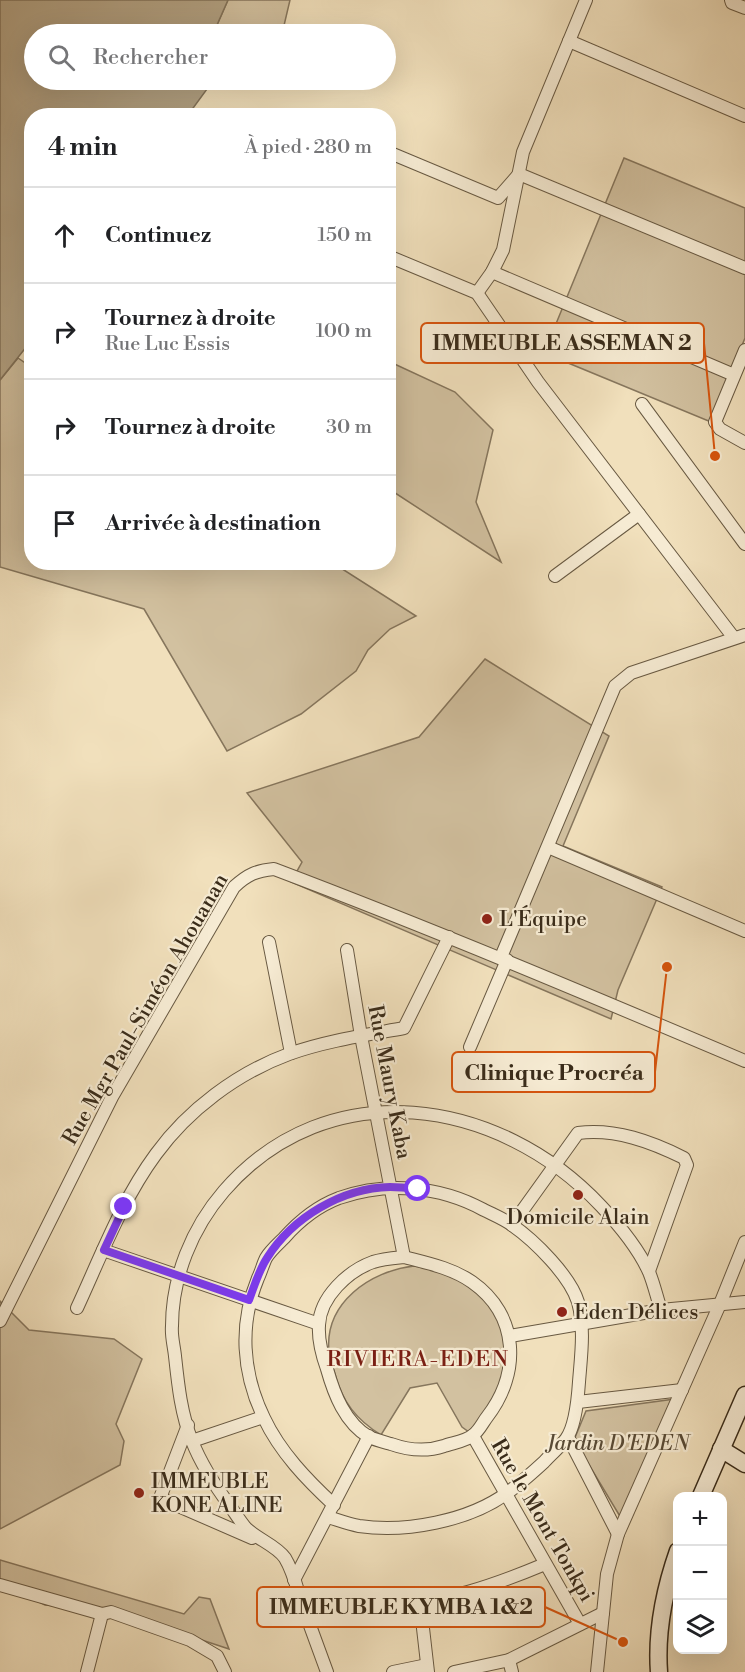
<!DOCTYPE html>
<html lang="fr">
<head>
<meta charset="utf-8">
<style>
  body { margin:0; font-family:"Libre Bodoni",serif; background:#f2f2f2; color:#202124 }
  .controls { position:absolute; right:18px; bottom:18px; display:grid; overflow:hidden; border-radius:12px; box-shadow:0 6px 24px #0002 }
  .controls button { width:54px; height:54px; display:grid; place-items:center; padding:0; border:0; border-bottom:2px solid #e0e0e0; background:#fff; color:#202124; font:30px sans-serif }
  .stop { position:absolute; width:18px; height:18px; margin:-14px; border:4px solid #7c3aed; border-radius:50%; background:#fff }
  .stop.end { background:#7c3aed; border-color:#fff; box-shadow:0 2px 6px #0008 }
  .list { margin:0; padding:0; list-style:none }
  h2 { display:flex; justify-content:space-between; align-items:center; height:78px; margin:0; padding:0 24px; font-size:26px }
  h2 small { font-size:20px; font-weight:400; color:#757577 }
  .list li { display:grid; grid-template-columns:39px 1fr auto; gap:18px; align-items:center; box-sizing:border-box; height:96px; padding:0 24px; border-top:2px solid #e0e0e0 }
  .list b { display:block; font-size:22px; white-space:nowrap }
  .list p { margin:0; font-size:20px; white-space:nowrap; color:#757577 }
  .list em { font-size:20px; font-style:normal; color:#757577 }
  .icon { flex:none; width:33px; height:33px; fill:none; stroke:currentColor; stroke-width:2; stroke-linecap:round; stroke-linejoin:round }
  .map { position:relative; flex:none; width:745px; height:1672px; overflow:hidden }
  .search { position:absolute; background:#fff; box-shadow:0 6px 24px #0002; left:24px; top:24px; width:372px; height:66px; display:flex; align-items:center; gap:15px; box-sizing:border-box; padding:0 21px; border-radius:33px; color:#757577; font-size:22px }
  .panel { position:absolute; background:#fff; box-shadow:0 6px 24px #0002; left:24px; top:108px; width:372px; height:462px; border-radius:24px }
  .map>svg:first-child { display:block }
  .green { fill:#d2c1a0; stroke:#86765d; stroke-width:1.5 }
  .water { fill:#b3a385; stroke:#83735a; stroke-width:1.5 }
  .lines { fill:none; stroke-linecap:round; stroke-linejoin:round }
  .street-casing { stroke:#685942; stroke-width:14 }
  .secondary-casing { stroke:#3a2c1a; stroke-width:19 }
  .street { stroke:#f6ebd3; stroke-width:12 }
  .secondary { stroke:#f6ebd3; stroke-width:16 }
  .route { stroke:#7c3aed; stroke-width:8 }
  .poi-dot { fill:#8f2418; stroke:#f6ebd3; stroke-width:2 }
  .labels { text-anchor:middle; stroke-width:4.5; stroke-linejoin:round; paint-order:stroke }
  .poi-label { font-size:21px; fill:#3a2c1a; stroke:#f6ebd3; text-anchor:start }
  .street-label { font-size:21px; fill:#3a2c1a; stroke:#f6ebd3 }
  .park-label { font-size:21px; font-style:italic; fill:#584a35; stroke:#f6ebd3 }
  .neighbourhood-label { font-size:22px; letter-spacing:1.5px; fill:#7a1f14; stroke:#f6ebd3 }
  .leader { fill:none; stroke:#d7540d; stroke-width:2 }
  .callout-dot { fill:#d7540d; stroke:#f6ebd3; stroke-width:2 }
  .callout { fill:#f6ebd3; stroke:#d7540d; stroke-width:2 }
  .callout-label { font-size:22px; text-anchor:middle; font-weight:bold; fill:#3a2c1a }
</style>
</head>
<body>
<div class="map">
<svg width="745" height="1672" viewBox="0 0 745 1672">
  <rect width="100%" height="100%" fill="#f1e0bc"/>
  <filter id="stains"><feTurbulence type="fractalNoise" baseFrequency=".00333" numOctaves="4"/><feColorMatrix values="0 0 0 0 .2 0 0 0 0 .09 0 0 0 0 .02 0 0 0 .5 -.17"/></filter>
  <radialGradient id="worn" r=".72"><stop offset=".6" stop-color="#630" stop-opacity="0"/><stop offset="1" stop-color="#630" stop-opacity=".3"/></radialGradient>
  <g class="green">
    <polygon points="228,0 290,0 282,34 213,34"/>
    <polygon points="624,158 745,208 745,338 711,422 544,353"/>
    <polygon points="18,358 31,367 32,562 333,563 416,616 390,629 368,650 356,671 301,714 227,751 144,609 0,567 0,380"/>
    <polygon points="388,361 455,392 493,430 476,502 501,562 389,489"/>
    <polygon points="485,659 609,736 563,846 662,887 618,990 611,1019 291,882 302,862 247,793 419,737"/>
    <path d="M 414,1266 L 441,1271 L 469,1286 L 494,1310 L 505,1334 L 504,1377 L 495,1403 L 469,1432 L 462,1427 L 437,1383 L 410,1388 L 381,1435 C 357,1420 342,1402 335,1374 C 333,1367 329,1359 329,1352 C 324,1303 370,1271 414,1266 Z"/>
    <polygon points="0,1301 29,1330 114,1339 142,1359 116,1424 124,1441 120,1465 0,1529"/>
    <polygon points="675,1399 624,1523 574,1440 586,1411"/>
    <polygon points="0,1560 184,1614 199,1597 210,1599 229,1649 111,1610 45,1605 0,1583"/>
  </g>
  <polygon class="water" points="0,0 228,0 213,34 34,34 34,80 208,80 210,85 188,115 32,116 31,341 0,380"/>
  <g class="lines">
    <g class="street-casing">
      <g id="street">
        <polyline points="731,0 732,3 745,8"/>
        <polyline points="569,41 745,116"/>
        <polyline points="388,152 498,198 519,174 745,268"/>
        <polyline points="388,256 477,293 538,382 734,638"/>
        <polyline points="492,272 734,375"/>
        <polyline points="477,293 492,272 503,250 523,152 586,0"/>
        <polyline points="745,350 715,422 720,429 745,443"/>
        <polyline points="642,404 745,544"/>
        <polyline points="555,576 639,514"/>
        <polyline points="548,847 745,931"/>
        <polyline points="269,942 291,1053"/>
        <polyline points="347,950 361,1036 404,1257"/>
        <polyline points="501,957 615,686 631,673 745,635"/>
        <polyline points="470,1047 507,960"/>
        <path d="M 512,1225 L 578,1133 C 615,1128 652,1142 684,1158 L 687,1165 L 649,1271"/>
        <polyline points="103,1250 319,1324"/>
        <path d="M 404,1257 C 427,1263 452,1268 472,1282 C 519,1315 521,1373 487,1417 C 483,1422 479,1431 473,1435 C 467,1441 452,1443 444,1446 C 426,1452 408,1450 391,1444 C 384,1442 376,1440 369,1437 C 345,1423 334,1394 327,1369 C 322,1355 318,1339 319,1325 C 320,1297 348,1271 373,1262 C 382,1259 394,1258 404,1257 Z"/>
        <path d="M 77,1308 C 101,1256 122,1200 156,1154 C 188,1110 237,1073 289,1054 C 325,1041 366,1035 404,1028 L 449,937"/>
        <path d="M 0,1321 L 112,1097 L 234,887 C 248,874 256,871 274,869 C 433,929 589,995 745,1061"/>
        <polyline points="510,1336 661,1310 745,1302"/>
        <polyline points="578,1402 682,1390"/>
        <polyline points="188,1425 160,1498 252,1538"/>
        <polyline points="473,1436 580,1624"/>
        <polyline points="568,1437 618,1534"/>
        <polyline points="192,1441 263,1417"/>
        <path d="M 328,1517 C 338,1520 348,1524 359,1526 C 405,1533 469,1521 507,1493 C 520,1484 532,1473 544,1462 C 551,1454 560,1447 566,1439 C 575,1427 578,1397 579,1382 C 581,1356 585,1328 578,1302 C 570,1276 535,1241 512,1225 C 504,1219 494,1215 484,1210 C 440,1186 387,1181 339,1198 C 318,1206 299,1221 284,1238 C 278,1244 270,1251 266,1258 C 263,1264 261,1272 258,1278 C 239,1324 242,1373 264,1418 C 280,1452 307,1480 334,1505"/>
        <path d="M 545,1564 C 495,1585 443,1603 389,1606 C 360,1608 330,1603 301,1601 C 297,1588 293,1571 285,1558 C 276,1545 256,1539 245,1527 C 240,1521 235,1513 230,1506 C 216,1487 201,1464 192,1441 C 181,1414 178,1384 175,1356 C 174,1346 171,1336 172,1326 C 172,1277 192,1228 224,1191 C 328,1071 499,1097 601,1206 C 619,1225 638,1248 649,1272 C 654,1284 657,1298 661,1310"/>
        <polyline points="294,1580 369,1436"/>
        <polyline points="0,1585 102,1614 111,1612 190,1640 217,1656 225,1672"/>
        <polyline points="301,1601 327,1672"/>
        <polyline points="420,1602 428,1672"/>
        <polyline points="509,1660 512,1672"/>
        <polyline points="87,1672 102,1614"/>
        <polyline points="393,1672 427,1665"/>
        <polyline points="454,1672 509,1660 603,1613"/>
        <polyline points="597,1672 607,1574 618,1534 720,1304 745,1242"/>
      </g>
    </g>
    <g class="secondary-casing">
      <g id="secondary">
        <polyline points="721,1449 745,1464"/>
        <polyline points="701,1496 745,1395"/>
        <path d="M 659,1672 C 656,1630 664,1591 678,1551"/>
      </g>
    </g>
    <use href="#street" class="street"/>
    <use href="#secondary" class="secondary"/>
  </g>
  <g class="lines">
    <path class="route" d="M 124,1207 L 104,1250 L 249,1300 C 254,1287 259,1270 267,1258 C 293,1217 342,1188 390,1187 C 399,1187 409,1188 418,1189"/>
  </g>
  <g class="poi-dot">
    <circle cx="487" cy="919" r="6"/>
    <circle cx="578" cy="1195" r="6"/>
    <circle cx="562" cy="1312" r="6"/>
    <circle cx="139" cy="1493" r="6"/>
  </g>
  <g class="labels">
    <g class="poi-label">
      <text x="499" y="926">L'Équipe</text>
      <text x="578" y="1224" text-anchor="middle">Domicile Alain</text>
      <text x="574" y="1319">Eden Délices</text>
      <text x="151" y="1488">IMMEUBLE<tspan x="151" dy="24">KONE ALINE</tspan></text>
    </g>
    <g class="street-label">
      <text transform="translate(145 1009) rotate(-60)" y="7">Rue Mgr Paul-Siméon Ahouanan</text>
      <text transform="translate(390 1082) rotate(79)" y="7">Rue Maury Kaba</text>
      <text transform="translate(543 1520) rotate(60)" y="7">Rue le Mont Tonkpi</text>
    </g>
    <g class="park-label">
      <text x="618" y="1450">Jardin D'EDEN</text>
    </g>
    <g class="neighbourhood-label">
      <text x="418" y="1366">RIVIERA-EDEN</text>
    </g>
  </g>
  <path class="leader" d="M715 456L704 343M667 967L655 1072M623 1642L545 1607"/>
  <g class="callout-dot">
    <circle cx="715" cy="456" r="6"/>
    <circle cx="667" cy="967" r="6"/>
    <circle cx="623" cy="1642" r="6"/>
  </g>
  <g class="callout">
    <rect x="421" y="323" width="283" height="40" rx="6"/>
    <rect x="452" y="1052" width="203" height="40" rx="6"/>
    <rect x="257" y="1587" width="288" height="40" rx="6"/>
  </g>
  <g class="callout-label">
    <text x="562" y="350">IMMEUBLE ASSEMAN 2</text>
    <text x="554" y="1080">Clinique Procréa</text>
    <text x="401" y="1614">IMMEUBLE KYMBA 1&amp;2</text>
  </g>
  <rect width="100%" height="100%" filter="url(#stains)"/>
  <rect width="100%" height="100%" fill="url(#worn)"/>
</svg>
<div class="controls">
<button>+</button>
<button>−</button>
<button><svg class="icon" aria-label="layers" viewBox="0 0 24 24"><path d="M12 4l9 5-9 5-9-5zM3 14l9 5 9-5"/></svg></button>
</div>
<div class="stop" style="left:418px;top:1189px"></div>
<div class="stop end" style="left:124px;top:1207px"></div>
<div class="search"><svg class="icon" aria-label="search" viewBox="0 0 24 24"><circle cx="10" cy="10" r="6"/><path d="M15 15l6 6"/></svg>Rechercher</div>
<section class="panel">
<h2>4 min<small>À pied · 280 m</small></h2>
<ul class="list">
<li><svg class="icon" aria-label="ahead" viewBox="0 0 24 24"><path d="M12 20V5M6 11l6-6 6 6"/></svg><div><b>Continuez</b></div><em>150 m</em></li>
<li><svg class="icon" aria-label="right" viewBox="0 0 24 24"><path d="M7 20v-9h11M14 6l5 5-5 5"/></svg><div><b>Tournez à droite</b><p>Rue Luc Essis</p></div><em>100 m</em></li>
<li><svg class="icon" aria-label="right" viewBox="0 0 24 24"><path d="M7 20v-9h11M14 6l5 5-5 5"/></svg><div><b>Tournez à droite</b></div><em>30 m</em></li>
<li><svg class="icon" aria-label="arrive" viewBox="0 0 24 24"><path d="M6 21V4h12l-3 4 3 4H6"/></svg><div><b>Arrivée à destination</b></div></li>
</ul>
</section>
</div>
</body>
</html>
